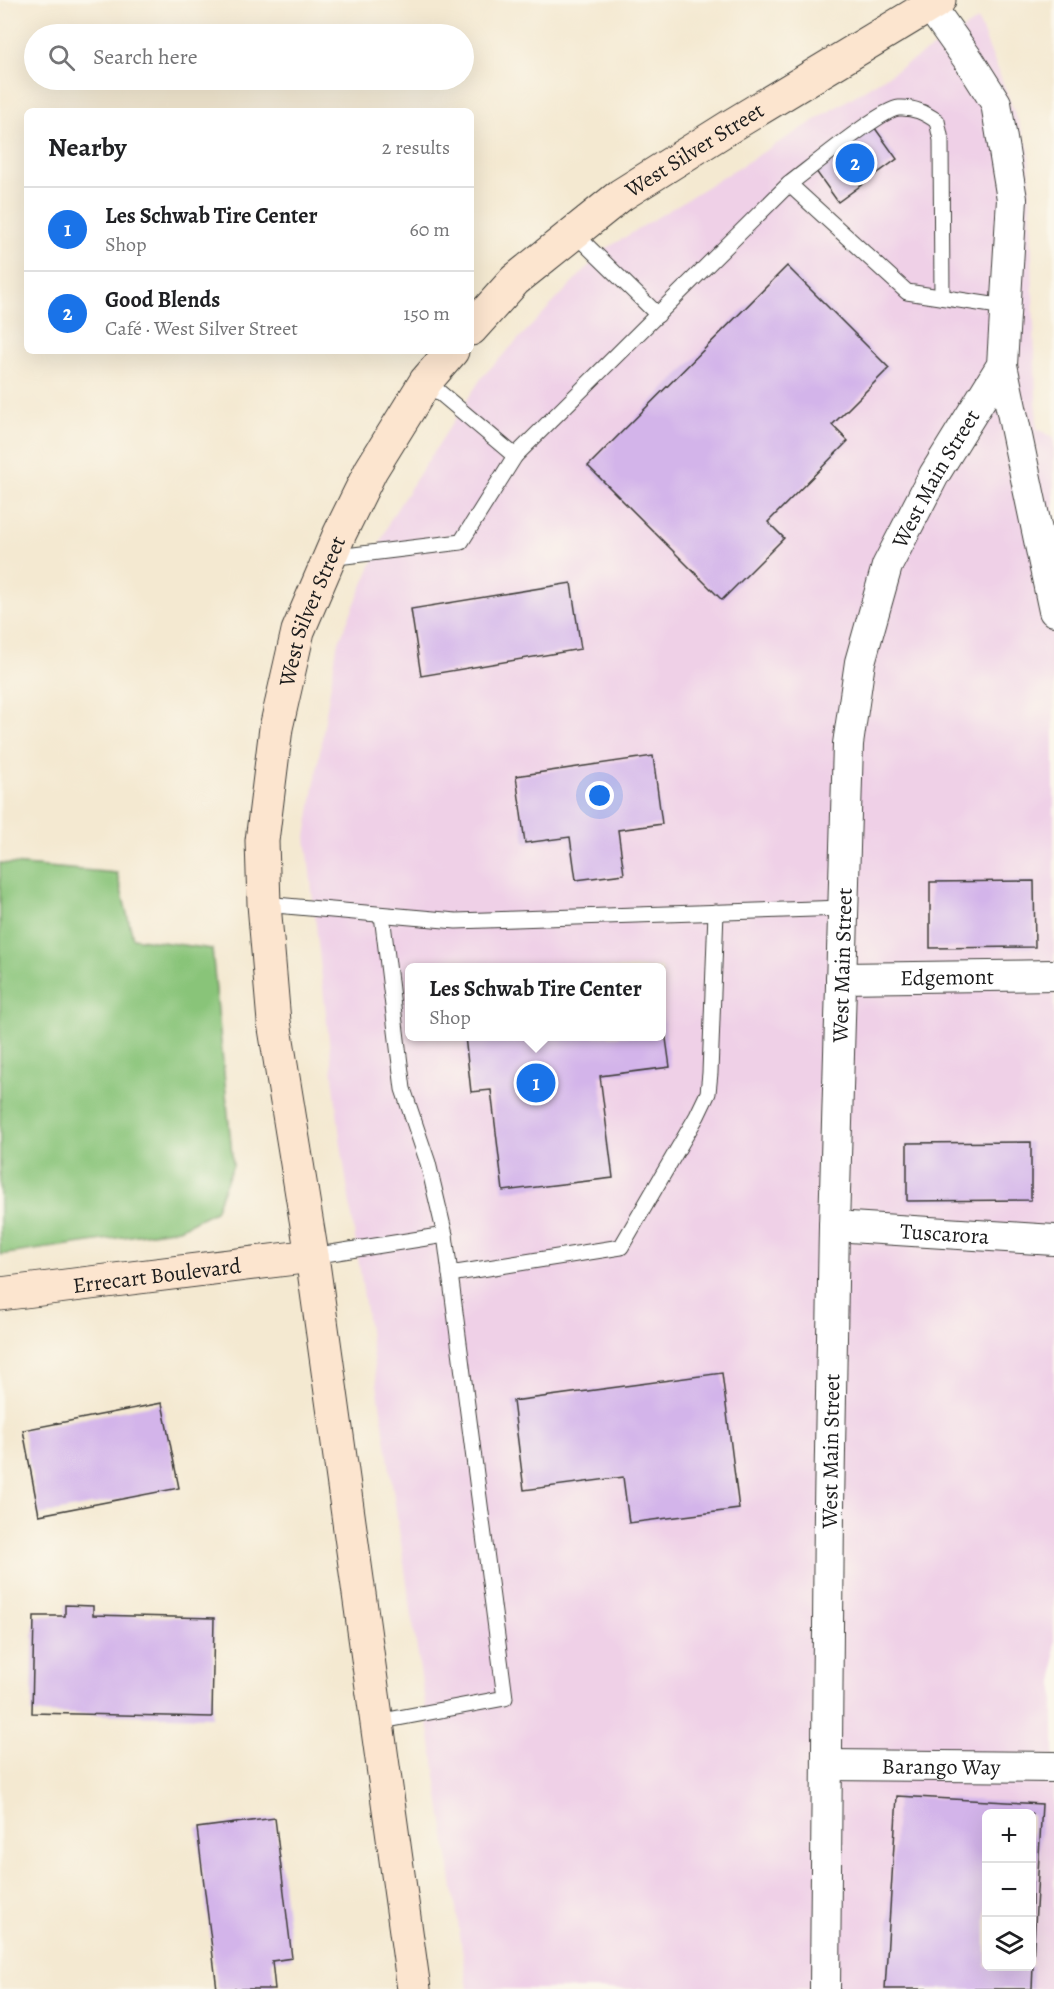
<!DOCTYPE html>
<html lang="en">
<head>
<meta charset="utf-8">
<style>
  body { margin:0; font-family:Alegreya,serif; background:#f6f6f6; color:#202124 }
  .controls { position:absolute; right:18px; bottom:18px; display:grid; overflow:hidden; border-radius:9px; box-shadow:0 6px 24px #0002 }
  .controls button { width:54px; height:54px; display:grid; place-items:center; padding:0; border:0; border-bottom:2px solid #e0e0e0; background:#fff; color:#202124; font:30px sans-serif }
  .you { position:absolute; left:600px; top:796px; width:21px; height:21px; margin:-15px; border:4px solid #fff; border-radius:50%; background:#1a73e8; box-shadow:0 0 0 9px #1a73e833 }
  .badge { display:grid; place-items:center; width:39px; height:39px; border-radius:50%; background:#1a73e8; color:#fff; font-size:20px; font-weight:700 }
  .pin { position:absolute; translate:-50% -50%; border:3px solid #fff; box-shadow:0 2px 6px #0006 }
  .popup { position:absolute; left:405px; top:963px; width:261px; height:78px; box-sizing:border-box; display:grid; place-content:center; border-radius:9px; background:#fff; filter:drop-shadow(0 2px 4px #0005); font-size:20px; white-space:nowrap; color:#757577 }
  .popup b { font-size:22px; color:#202124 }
  .popup::after { content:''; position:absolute; left:50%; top:100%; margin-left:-12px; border:12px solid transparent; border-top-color:#fff }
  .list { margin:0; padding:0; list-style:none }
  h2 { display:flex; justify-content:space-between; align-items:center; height:78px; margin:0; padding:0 24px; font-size:26px }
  h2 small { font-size:20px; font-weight:400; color:#757577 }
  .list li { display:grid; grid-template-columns:39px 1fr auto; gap:18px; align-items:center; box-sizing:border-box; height:84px; padding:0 24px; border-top:2px solid #e0e0e0 }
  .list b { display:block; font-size:22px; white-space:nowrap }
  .list p { margin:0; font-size:20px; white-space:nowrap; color:#757577 }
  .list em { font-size:20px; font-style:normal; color:#757577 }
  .icon { flex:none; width:33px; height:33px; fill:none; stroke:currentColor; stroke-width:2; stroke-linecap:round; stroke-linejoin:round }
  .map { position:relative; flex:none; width:1054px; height:1989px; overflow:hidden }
  .search { position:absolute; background:#fff; box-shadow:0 6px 24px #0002; left:24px; top:24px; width:450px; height:66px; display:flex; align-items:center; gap:15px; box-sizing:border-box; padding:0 21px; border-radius:33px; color:#757577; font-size:22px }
  .panel { position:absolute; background:#fff; box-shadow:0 6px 24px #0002; left:24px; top:108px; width:450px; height:246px; border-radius:9px }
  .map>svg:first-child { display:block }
  .built { fill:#efd0e7; fill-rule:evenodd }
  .green { fill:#89c479; stroke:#52704a; stroke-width:1.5 }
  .building { fill:#d3b4ea }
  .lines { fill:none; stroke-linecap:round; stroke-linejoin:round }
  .lane-casing { stroke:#3c3b37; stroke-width:17 }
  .street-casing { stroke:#3c3b37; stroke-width:32 }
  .secondary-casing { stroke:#3c3b37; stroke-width:35 }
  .lane { stroke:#fff; stroke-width:15 }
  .street { stroke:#fff; stroke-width:30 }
  .secondary { stroke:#fce5cf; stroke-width:33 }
  .labels { text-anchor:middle; stroke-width:5; stroke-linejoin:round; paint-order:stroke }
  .street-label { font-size:22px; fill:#1c1c1c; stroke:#fbf7ec }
</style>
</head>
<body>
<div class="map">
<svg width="1054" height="1989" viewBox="0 0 1054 1989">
  <rect width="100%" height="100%" fill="#fbf7ec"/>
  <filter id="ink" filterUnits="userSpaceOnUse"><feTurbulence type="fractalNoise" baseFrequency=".0167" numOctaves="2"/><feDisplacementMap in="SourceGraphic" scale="12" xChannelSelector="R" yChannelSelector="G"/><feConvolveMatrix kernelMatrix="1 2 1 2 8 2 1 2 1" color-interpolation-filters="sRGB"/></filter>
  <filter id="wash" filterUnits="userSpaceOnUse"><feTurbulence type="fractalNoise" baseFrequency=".008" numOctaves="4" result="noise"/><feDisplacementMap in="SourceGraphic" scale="24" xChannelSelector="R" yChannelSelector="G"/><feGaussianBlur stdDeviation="1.35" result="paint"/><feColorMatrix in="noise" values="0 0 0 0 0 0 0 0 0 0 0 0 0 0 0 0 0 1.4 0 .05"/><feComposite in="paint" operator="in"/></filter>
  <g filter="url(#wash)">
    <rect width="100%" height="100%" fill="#f4e9d1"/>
    <path class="built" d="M 978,20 L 1029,149 L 1037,429 L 1054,437 L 1054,1989 L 468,1989 L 340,1138 L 306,837 L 337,646 L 391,518 L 482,377 L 604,250 ZM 410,968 L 662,968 L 662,1036 L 410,1036 ZM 986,1814 L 1032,1814 L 1032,1966 L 986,1966 Z"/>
    <polygon class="green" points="0,863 117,873 133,938 212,949 233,1165 215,1211 179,1229 0,1255"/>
    <g id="blocks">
      <g class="building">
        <polygon points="872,124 897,159 838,202 813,167"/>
        <polygon points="787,266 889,368 832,425 848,441 768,522 784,538 722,600 588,466"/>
        <polygon points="571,583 581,649 421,676 411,609"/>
        <polygon points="653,756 662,824 618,830 624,874 576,880 570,837 525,843 516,776"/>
        <polygon points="1034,881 1035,947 930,948 930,882"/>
        <polygon points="662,1010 670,1067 600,1076 613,1178 503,1191 491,1090 471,1092 465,1036 662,1036"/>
        <polygon points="1031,1142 1031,1200 907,1201 907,1143"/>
        <polygon points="722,1373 739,1509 629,1523 623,1477 524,1490 513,1401"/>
        <polygon points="162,1403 179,1488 39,1515 23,1430"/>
        <polygon points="65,1605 93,1606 93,1615 214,1618 212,1717 32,1713 34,1616 65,1616"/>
        <polygon points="897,1796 1042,1804 1033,1960 1032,1960 1032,1814 986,1814 986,1966 1033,1966 1032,1989 885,1989"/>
        <polygon points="275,1818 292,1958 272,1961 275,1989 217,1989 197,1828"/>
      </g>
    </g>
  </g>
  <g filter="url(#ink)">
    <use href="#blocks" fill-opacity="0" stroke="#3c3b37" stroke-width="1.5"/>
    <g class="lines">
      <g class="lane-casing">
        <g id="lane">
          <path d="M 789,184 C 808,170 881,109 899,108 C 914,107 925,113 937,121 L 941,140 L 942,297"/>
          <polyline points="574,233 658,315"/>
          <polyline points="426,381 515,456"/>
          <polyline points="329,558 461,542 515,456 789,184 907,292 1005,307"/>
          <polyline points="264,904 456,921 843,908"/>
          <polyline points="312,1256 445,1235"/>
          <polyline points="450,1274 621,1247 697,1116 708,1093 710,1073 716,912"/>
          <polyline points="377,1722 505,1698 445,1235 428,1163 403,1089 382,915"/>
        </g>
      </g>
      <g class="street-casing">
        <g id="street">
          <polyline points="1002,365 1054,611"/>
          <path id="s1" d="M 841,978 L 1054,975"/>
          <path id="s2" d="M 834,1226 L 1054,1240"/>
          <path id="s3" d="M 827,1765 L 1054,1767"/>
          <path id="s4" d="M 825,1989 L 829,1507 L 834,1226 L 848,744 L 860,662 L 887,566 L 934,475 L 1002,365 L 1012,199 L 996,103 L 970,62 L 926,0"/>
        </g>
      </g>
      <g class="secondary-casing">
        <g id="secondary">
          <path id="s5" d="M 471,329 L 515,280 L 621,195 L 734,124 L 939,0"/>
          <path id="s6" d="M 0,1294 L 312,1256"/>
          <path id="s7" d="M 414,1989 L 312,1256 L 274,1022 L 264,904 L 262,841 L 276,728 L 298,631 L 340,533 L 371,470 L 426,381 L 452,351"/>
        </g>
      </g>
      <use href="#lane" class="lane"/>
      <use href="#street" class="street"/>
      <use href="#secondary" class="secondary"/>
    </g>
  </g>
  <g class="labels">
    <g class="street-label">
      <text dy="8" stroke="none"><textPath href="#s5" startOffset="288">West Silver Street</textPath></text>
      <text dy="8" stroke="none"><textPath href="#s4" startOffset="1528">West Main Street</textPath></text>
      <text dy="8" stroke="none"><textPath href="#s7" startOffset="1395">West Silver Street</textPath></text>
      <text dy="8" stroke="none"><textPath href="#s4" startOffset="1024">West Main Street</textPath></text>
      <text dy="8" stroke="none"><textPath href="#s1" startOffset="106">Edgemont</textPath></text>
      <text dy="8" stroke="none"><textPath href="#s2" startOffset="111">Tuscarora</textPath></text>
      <text dy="8" stroke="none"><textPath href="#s6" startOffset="158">Errecart Boulevard</textPath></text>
      <text dy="8" stroke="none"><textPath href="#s4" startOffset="538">West Main Street</textPath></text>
      <text dy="8" stroke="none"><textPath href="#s3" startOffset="114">Barango Way</textPath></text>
    </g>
  </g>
</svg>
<div class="controls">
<button>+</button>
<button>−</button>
<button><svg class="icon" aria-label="layers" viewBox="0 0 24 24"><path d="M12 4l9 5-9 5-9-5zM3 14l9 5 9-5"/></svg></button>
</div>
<div class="you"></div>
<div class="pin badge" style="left:536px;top:1083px">1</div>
<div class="popup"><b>Les Schwab Tire Center</b>Shop</div>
<div class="pin badge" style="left:855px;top:163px">2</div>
<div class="search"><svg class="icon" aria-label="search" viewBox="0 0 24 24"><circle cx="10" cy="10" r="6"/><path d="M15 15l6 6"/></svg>Search here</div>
<section class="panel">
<h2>Nearby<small>2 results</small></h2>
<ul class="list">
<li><span class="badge">1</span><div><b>Les Schwab Tire Center</b><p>Shop</p></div><em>60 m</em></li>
<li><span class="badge">2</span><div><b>Good Blends</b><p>Café · West Silver Street</p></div><em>150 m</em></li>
</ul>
</section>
</div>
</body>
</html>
